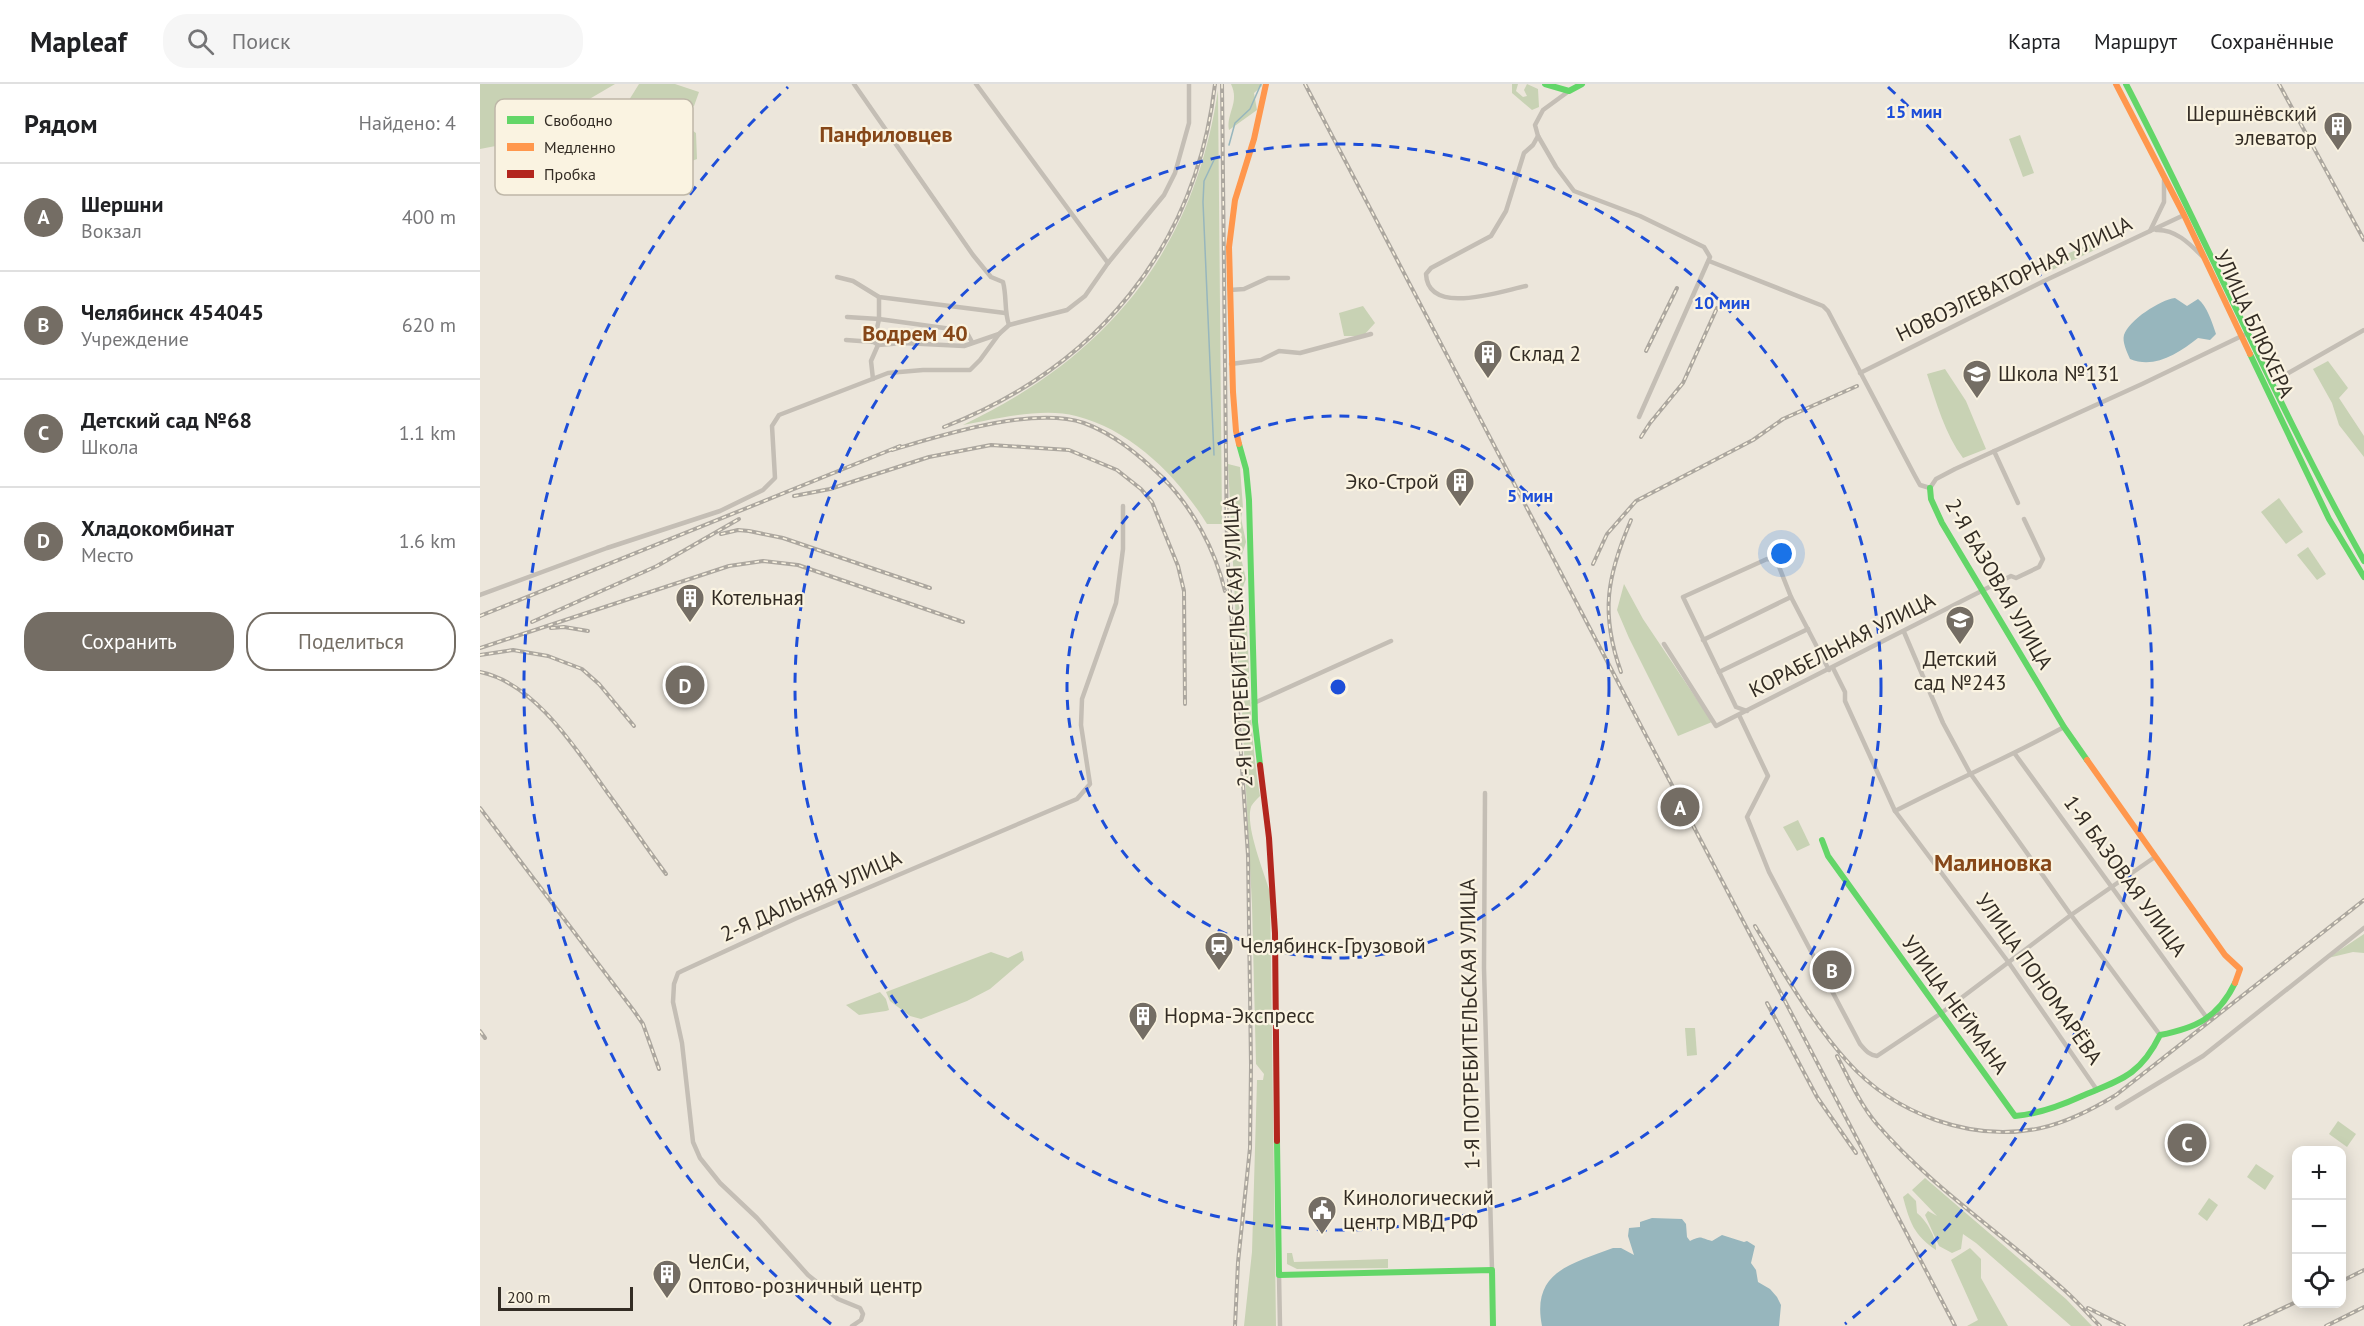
<!DOCTYPE html>
<html lang="ru">
<head>
<meta charset="utf-8">
<style>
  body { margin:0; font-family:"PT Sans",sans-serif; background:#f6f6f6; color:#202124 }
  .controls { position:absolute; right:18px; bottom:18px; display:grid; overflow:hidden; border-radius:12px; box-shadow:0 3px 15px #0003 }
  .controls button { width:54px; height:54px; display:grid; place-items:center; padding:0; border:0; border-bottom:2px solid #e0e0e0; background:#fff; color:#202124; font:30px sans-serif }
  .scale { position:absolute; left:18px; bottom:15px; width:135px; box-sizing:border-box; padding-left:6px; border:3px solid #332c24; border-top:0; font-size:16px; line-height:21px; white-space:nowrap; color:#332c24; -webkit-text-stroke:4px #faf3e1; paint-order:stroke }
  .you { position:absolute; left:1302px; top:470px; width:21px; height:21px; margin:-15px; border:4px solid #fff; border-radius:50%; background:#1a73e8; box-shadow:0 0 0 9px #1a73e833 }
  .badge { display:grid; place-items:center; width:39px; height:39px; border-radius:50%; background:#746d64; color:#fff; font-size:20px; font-weight:700 }
  .pin { position:absolute; translate:-50% -50%; border:3px solid #fff; box-shadow:0 2px 6px #0006 }
  .list { margin:0; padding:0; list-style:none }
  h2 { display:flex; justify-content:space-between; align-items:center; height:78px; margin:0; padding:0 24px; font-size:26px }
  h2 small { font-size:20px; font-weight:400; color:#757577 }
  .list li { display:grid; grid-template-columns:39px 1fr auto; gap:18px; align-items:center; box-sizing:border-box; height:108px; padding:0 24px; border-top:2px solid #e0e0e0 }
  .list b { display:block; font-size:22px; white-space:nowrap }
  .list p { margin:0; font-size:20px; white-space:nowrap; color:#757577 }
  .list em { font-size:20px; font-style:normal; color:#757577 }
  .actions { display:flex; gap:12px; padding:18px 24px }
  .actions a { flex:1; padding:14px 0; border:2px solid #746d64; border-radius:24px; text-align:center; font-size:21px; color:#746d64 }
  .actions .main { background:#746d64; color:#fff }
  .icon { flex:none; width:33px; height:33px; fill:none; stroke:currentColor; stroke-width:2; stroke-linecap:round; stroke-linejoin:round }
  .map { position:relative; flex:none; width:1884px; height:1242px; overflow:hidden }
  header { display:flex; align-items:center; gap:36px; box-sizing:border-box; height:84px; padding:0 30px; background:#fff; border-bottom:2px solid #e0e0e0 }
  header strong { font-size:28px }
  nav { display:flex; gap:33px; margin-inline-start:auto; font-size:21px }
  .search { width:420px; height:54px; background:#f6f6f6; display:flex; align-items:center; gap:15px; box-sizing:border-box; padding:0 21px; border-radius:24px; color:#757577; font-size:22px }
  main { display:flex }
  aside { flex:1; background:#fff }
  .map>svg:first-child { display:block }
  .green { fill:#c8d2b4 }
  .water { fill:#97b6bd }
  .lines { fill:none; stroke-linecap:round; stroke-linejoin:round }
  .stream { stroke:#97b6bd; stroke-width:1.5 }
  .street { stroke:#c4beb5; stroke-width:4.5 }
  .fast { stroke:#63d668; stroke-width:6 }
  .slow { stroke:#ff974d; stroke-width:6 }
  .jam { stroke:#b3261e; stroke-width:6 }
  .rail-casing { stroke:#aca79f; stroke-width:4 }
  .rail { stroke:#faf3e1; stroke-width:1.5; stroke-dasharray:4.5; stroke-linecap:butt }
  .ring { fill:none; stroke:#1d4ed8; stroke-width:3; stroke-dasharray:10 8 }
  .labels { text-anchor:middle; stroke-width:4.5; stroke-linejoin:round; paint-order:stroke }
  .poi-label { font-size:21px; fill:#332c24; stroke:#faf3e1; text-anchor:start }
  .street-label { font-size:21px; fill:#332c24; stroke:#faf3e1 }
  .neighbourhood-label { font-size:22px; font-weight:bold; fill:#864719; stroke:#faf3e1 }
  .quarter-label { font-size:24px; font-weight:bold; fill:#864719; stroke:#faf3e1 }
  .key { fill:#faf3e1; stroke:#beb7a8; stroke-width:1.5 }
  .key-label { font-size:16px; fill:#332c24 }
  .centre { fill:#1d4ed8; stroke:#faf3e1; stroke-width:3 }
  .ring-label { font-size:18px; text-anchor:middle; font-weight:bold; fill:#1d4ed8; stroke:#faf3e1; stroke-width:4.5; stroke-linejoin:round; paint-order:stroke }
</style>
</head>
<body>
<header>
<strong>Mapleaf</strong>
<div class="search"><svg class="icon" aria-label="search" viewBox="0 0 24 24"><circle cx="10" cy="10" r="6"/><path d="M15 15l6 6"/></svg>Поиск</div>
<nav><a>Карта</a><a>Маршрут</a><a>Сохранённые</a></nav>
</header>
<main>
<aside>
<h2>Рядом<small>Найдено: 4</small></h2>
<ul class="list">
<li><span class="badge">A</span><div><b>Шершни</b><p>Вокзал</p></div><em>400 m</em></li>
<li><span class="badge">B</span><div><b>Челябинск 454045</b><p>Учреждение</p></div><em>620 m</em></li>
<li><span class="badge">C</span><div><b>Детский сад №68</b><p>Школа</p></div><em>1.1 km</em></li>
<li><span class="badge">D</span><div><b>Хладокомбинат</b><p>Место</p></div><em>1.6 km</em></li>
</ul>
<div class="actions"><a class="main">Сохранить</a><a>Поделиться</a></div>
</aside>
<div class="map">
<svg width="1884" height="1242" viewBox="0 0 1884 1242">
  <rect width="100%" height="100%" fill="#ece6db"/>
  <g class="green">
    <polygon points="0,0 135,0 36,58 0,65"/>
    <polygon points="159,0 195,0 219,8 214,22 194,34 216,49 217,75 191,85 162,55 141,29"/>
    <path d="M 751,0 L 782,0 L 782,2 L 774,9 L 777,26 L 749,46 C 746,29 760,19 751,0 Z"/>
    <polygon points="1032,0 1038,0 1036,7 1043,13 1047,12 1044,6 1047,0 1058,5 1059,23 1052,26 1032,9"/>
    <path d="M 738,6 L 742,440 L 727,440 C 698,393 652,346 596,332 C 562,323 517,335 483,341 C 628,272 714,167 738,6 Z"/>
    <polygon points="1540,51 1554,89 1543,93 1529,55"/>
    <polygon points="1614,159 1619,164 1570,187 1569,177"/>
    <polygon points="883,222 895,239 883,252 864,252 859,229"/>
    <polygon points="1848,277 1868,304 1859,314 1884,352 1884,373 1859,341 1852,319 1833,285"/>
    <path d="M 1465,285 L 1486,317 L 1506,365 L 1483,374 C 1465,350 1456,318 1447,290 Z"/>
    <path d="M 748,380 L 760,383 L 763,424 L 761,434 L 766,458 L 761,474 L 766,495 L 761,508 L 766,524 L 763,534 L 767,542 C 770,599 770,655 780,712 C 777,715 772,720 771,723 C 765,742 784,788 790,808 L 796,1242 L 764,1242 L 772,1168 L 777,996 L 783,996 L 784,990 L 776,980 L 772,821 L 762,630 L 767,602 L 759,598 Z"/>
    <polygon points="1799,414 1823,448 1806,460 1781,428"/>
    <polygon points="1828,463 1846,490 1837,496 1817,471"/>
    <polygon points="1144,500 1163,535 1232,638 1198,652 1149,554 1137,526"/>
    <polygon points="1318,736 1330,761 1317,767 1303,743"/>
    <polygon points="1884,850 1884,869 1873,868 1848,874"/>
    <polygon points="542,867 544,876 510,905 487,917 441,935 430,932 410,917 406,908 511,868 528,874"/>
    <polygon points="400,908 406,915 409,926 406,927 379,931 366,921"/>
    <polygon points="1205,944 1215,944 1217,971 1207,972"/>
    <polygon points="1858,1037 1876,1050 1867,1063 1849,1050"/>
    <polygon points="1776,1080 1794,1092 1785,1106 1767,1093"/>
    <polygon points="1445,1094 1586,1215 1612,1242 1591,1242 1496,1159 1483,1150 1481,1165 1472,1169 1459,1162 1445,1131 1448,1127 1457,1132 1432,1106"/>
    <path d="M 1428,1109 L 1436,1117 L 1437,1129 C 1446,1136 1457,1154 1456,1166 C 1434,1151 1430,1139 1423,1113 Z"/>
    <polygon points="1729,1114 1738,1121 1727,1137 1718,1130"/>
    <polygon points="1490,1164 1501,1175 1501,1194 1528,1242 1487,1242 1498,1236 1471,1176"/>
    <polygon points="807,1169 812,1169 814,1178 908,1175 908,1184 817,1185 807,1180"/>
  </g>
  <g class="water">
    <path d="M 1695,214 L 1707,222 L 1718,215 C 1727,222 1732,238 1736,250 L 1730,256 L 1718,254 C 1698,270 1674,285 1650,275 C 1647,268 1642,258 1644,251 C 1649,236 1680,216 1695,214 Z"/>
    <path d="M 1172,1134 L 1202,1135 L 1206,1140 L 1207,1153 L 1210,1157 C 1223,1151 1219,1154 1232,1157 L 1242,1151 L 1264,1158 L 1267,1157 L 1275,1162 L 1271,1179 L 1276,1186 L 1278,1198 L 1290,1205 L 1297,1213 L 1301,1221 L 1299,1242 L 1062,1242 C 1051,1187 1092,1180 1133,1164 L 1141,1164 L 1154,1171 L 1148,1152 L 1149,1144 L 1160,1143 L 1160,1138 Z"/>
  </g>
  <g class="lines">
    <g class="stream">
      <polyline points="749,61 755,39 770,25 781,0"/>
      <polyline points="734,76 724,97 723,118 734,371"/>
    </g>
    <g class="street">
      <path d="M 374,0 L 493,171 L 511,193 L 523,198 C 527,213 524,227 529,241"/>
      <polyline points="496,0 628,179"/>
      <polyline points="1089,7 1063,26 1055,41 1058,52 1076,83 1094,107 1160,132 1224,163 1230,173 1159,333"/>
      <path d="M 1676,146 C 1695,145 1709,159 1722,172"/>
      <polyline points="1670,147 1684,118 1684,96"/>
      <polyline points="1229,177 1343,222 1348,227 1435,392 1440,401 1450,404 1456,395 1475,385 1662,300 1768,249"/>
      <polyline points="357,193 373,197 399,213 525,229"/>
      <path d="M 1046,202 C 1021,207 948,233 946,190 L 951,184 L 1011,152 L 1026,127 L 1044,69 L 1053,61 L 1058,52"/>
      <polyline points="750,206 764,205 788,194 808,194"/>
      <polyline points="367,233 399,235 486,247 492,258"/>
      <polyline points="366,256 394,258 398,261 423,259 484,262 519,250"/>
      <polyline points="394,258 399,235 399,213"/>
      <polyline points="751,280 781,276 799,267 820,269 891,250"/>
      <polyline points="1380,289 1564,197 1704,131"/>
      <polyline points="393,295 391,277 398,261"/>
      <polyline points="1791,299 1884,246"/>
      <polyline points="1514,367 1538,419"/>
      <polyline points="0,511 127,464 240,427 283,406 295,394 292,342 299,331 408,289 443,286 490,286 500,276 519,250 529,241 587,226 605,212 628,179 684,111 695,89 709,39 709,0"/>
      <polyline points="1424,548 1463,639 1490,689 1591,831 1680,951"/>
      <polyline points="1223,556 1311,513"/>
      <polyline points="1184,560 1236,642 1531,492 1536,494 1559,483 1563,475 1544,435"/>
      <polyline points="1353,584 1365,608 1365,617 1415,727 1529,879 1617,1006"/>
      <polyline points="1239,588 1328,545"/>
      <polyline points="774,619 911,557"/>
      <polyline points="1267,627 1256,623 1203,513 1287,475 1293,476 1298,480 1311,513 1349,586"/>
      <path d="M 1259,631 L 1288,692 L 1267,733 L 1289,788 L 1380,960 C 1386,967 1389,971 1397,972 L 1460,930 L 1591,831 L 1675,773"/>
      <polyline points="1535,670 1727,934"/>
      <polyline points="1005,709 1004,884 1012,1186"/>
      <path d="M 1415,727 C 1471,698 1529,673 1584,643"/>
      <polyline points="1637,1024 1723,972 1884,844"/>
      <polyline points="799,1191 800,1242"/>
      <polyline points="372,1242 381,1236 383,1230 380,1224 358,1215 328,1191 277,1134 240,1099 220,1074 213,1058 202,959 193,918 194,900 198,889 202,887 317,834 597,715 610,700 601,641 602,615 636,519 643,465 643,422"/>
    </g>
    <g class="fast">
      <polyline points="1065,0 1089,7 1102,0"/>
      <path d="M 1646,0 C 1728,158 1797,322 1884,477"/>
      <polyline points="1770,270 1849,435 1884,493"/>
      <polyline points="759,360 766,385 769,416 775,638 780,681"/>
      <polyline points="1450,404 1451,415 1462,439 1584,643 1607,676"/>
      <path d="M 1342,756 L 1348,772 L 1535,1032 C 1559,1030 1580,1022 1602,1012 C 1640,996 1660,992 1680,951 C 1716,944 1738,934 1755,899"/>
      <polyline points="797,1057 799,1191 1012,1186 1013,1242"/>
    </g>
    <g class="slow">
      <polyline points="1636,0 1704,131 1770,270"/>
      <polyline points="759,360 756,347 753,308 749,163 755,116 774,55 786,0"/>
      <polyline points="1607,676 1745,871 1760,885 1755,899"/>
    </g>
    <polyline class="jam" points="780,681 789,754 795,849 797,1057"/>
    <g class="rail-casing">
      <g id="rail">
        <polyline points="742,0 747,467 768,771 771,981 770,1064 758,1178 755,1242"/>
        <polyline points="825,0 1475,1242"/>
        <polyline points="1799,0 1884,156"/>
        <polyline points="1166,267 1197,204"/>
        <path d="M 464,343 C 616,284 716,164 735,0"/>
        <polyline points="1161,353 1170,339 1203,299 1237,224"/>
        <path d="M 412,366 C 463,351 552,322 604,339 C 634,350 659,371 682,393 C 712,423 735,465 745,507"/>
        <polyline points="314,412 350,405 449,373 511,361 589,366 637,386 661,405 672,418 698,482 704,507 705,620"/>
        <polyline points="241,450 258,446 269,447 303,454 450,504"/>
        <polyline points="1113,480 1127,450 1156,417 1273,356 1303,335 1377,302"/>
        <polyline points="0,532 420,362"/>
        <polyline points="52,538 177,482 259,435"/>
        <polyline points="71,544 84,543 108,547"/>
        <polyline points="0,564 249,482 283,477 318,481 483,538"/>
        <polyline points="0,571 33,566 68,572 102,585 119,600 154,642"/>
        <path d="M 0,588 C 55,599 96,665 127,708 C 147,735 166,763 186,790"/>
        <path d="M 1141,588 C 1120,529 1127,492 1151,436"/>
        <polyline points="0,724 154,927 163,940 179,985"/>
        <path d="M 1275,842 C 1301,885 1334,941 1367,977 C 1414,1030 1492,1059 1561,1044 C 1588,1038 1613,1025 1636,1011 L 1884,816"/>
        <polyline points="1287,919 1337,1013 1376,1069"/>
        <polyline points="0,947 5,954"/>
        <path d="M 1357,972 C 1369,995 1380,1020 1396,1039 C 1450,1102 1520,1148 1581,1203 C 1595,1215 1607,1229 1620,1242"/>
        <polyline points="1862,1197 1884,1186"/>
        <polyline points="1608,1224 1644,1242"/>
        <polyline points="1765,1242 1816,1218"/>
        <polyline points="1846,1242 1884,1223"/>
      </g>
    </g>
    <use href="#rail" class="rail"/>
  </g>
  <g class="ring">
    <circle cx="858" cy="603" r="271"/>
    <circle cx="858" cy="603" r="543"/>
    <path d="M351 1240A814 814 0 0 1 308 3M1408 3A814 814 0 0 1 1365 1240"/>
  </g>
  <defs>
    <g id="building-pin" transform="scale(1.5)"><path d="M0 17L-7.5 6A9.5 9.5 0 1 1 7.5 6Z" fill="#746d64" stroke="#faf3e1"/><path d="M-4-6H4V6H1V3H-1V6H-4ZM-2.5-4.3h1.7v1.8h-1.7ZM.8-4.3h1.7v1.8H.8ZM-2.5-1h1.7V.8h-1.7ZM.8-1h1.7V.8H.8Z" fill="#fff"/></g>
    <g id="school-pin" transform="scale(1.5)"><path d="M0 17L-7.5 6A9.5 9.5 0 1 1 7.5 6Z" fill="#746d64" stroke="#faf3e1"/><path d="M0-5L7-2L0 1L-7-2ZM-4 1L0 2.5L4 1V4Q0 6-4 4Z" fill="#fff"/></g>
    <g id="station-pin" transform="scale(1.5)"><path d="M0 17L-7.5 6A9.5 9.5 0 1 1 7.5 6Z" fill="#746d64" stroke="#faf3e1"/><path d="M-3-6H3Q5-6 5-4V2Q5 4 3 4L4.5 6H3L1.5 4h-3L-3 6H-4.5L-3 4Q-5 4-5 2V-4Q-5-6-3-6ZM-3.5-4v3h7v-3ZM-3.5 1v1.5H-2V1ZM2 1v1.5H3.5V1Z" fill="#fff"/></g>
    <g id="civic-pin" transform="scale(1.5)"><path d="M0 17L-7.5 6A9.5 9.5 0 1 1 7.5 6Z" fill="#746d64" stroke="#faf3e1"/><path d="M-.6-6.5H3V-4.5H.6V-3L4-1V1h2V6H-6V1h2V-1L-.6-3ZM-1.2 2.5V6h2.4V2.5Z" fill="#fff"/></g>
  </defs>
  <g fill-rule="evenodd">
    <use href="#building-pin" x="1858" y="42"/>
    <use href="#building-pin" x="1008" y="270"/>
    <use href="#school-pin" x="1497" y="290"/>
    <use href="#building-pin" x="980" y="398"/>
    <use href="#building-pin" x="210" y="514"/>
    <use href="#school-pin" x="1480" y="536"/>
    <use href="#station-pin" x="739" y="862"/>
    <use href="#building-pin" x="663" y="932"/>
    <use href="#civic-pin" x="842" y="1126"/>
    <use href="#building-pin" x="187" y="1190"/>
  </g>
  <g class="labels">
    <g class="poi-label">
      <text x="1837" y="37" text-anchor="end">Шершнёвский<tspan x="1837" dy="24">элеватор</tspan></text>
      <text x="1029" y="277">Склад 2</text>
      <text x="1518" y="297">Школа №131</text>
      <text x="959" y="405" text-anchor="end">Эко-Строй</text>
      <text x="231" y="521">Котельная</text>
      <text x="1480" y="582" text-anchor="middle">Детский<tspan x="1480" dy="24">сад №243</tspan></text>
      <text x="760" y="869">Челябинск-Грузовой</text>
      <text x="684" y="939">Норма-Экспресс</text>
      <text x="863" y="1121">Кинологический<tspan x="863" dy="24">центр МВД РФ</tspan></text>
      <text x="208" y="1185">ЧелСи,<tspan x="208" dy="24">Оптово-розничный центр</tspan></text>
    </g>
    <g class="street-label">
      <text transform="translate(1534 195) rotate(-26)" y="7">НОВОЭЛЕВАТОРНАЯ УЛИЦА</text>
      <text transform="translate(1774 240) rotate(65)" y="7">УЛИЦА БЛЮХЕРА</text>
      <text transform="translate(1519 500) rotate(60)" y="7">2-Я БАЗОВАЯ УЛИЦА</text>
      <text transform="translate(758 558) rotate(-93)" y="7">2-Я ПОТРЕБИТЕЛЬСКАЯ УЛИЦА</text>
      <text transform="translate(1362 561) rotate(-27)" y="7">КОРАБЕЛЬНАЯ УЛИЦА</text>
      <text transform="translate(1645 792) rotate(54)" y="7">1-Я БАЗОВАЯ УЛИЦА</text>
      <text transform="translate(331 812) rotate(-24)" y="7">2-Я ДАЛЬНЯЯ УЛИЦА</text>
      <text transform="translate(1559 895) rotate(55)" y="7">УЛИЦА ПОНОМАРЁВА</text>
      <text transform="translate(1475 921) rotate(54)" y="7">УЛИЦА НЕЙМАНА</text>
      <text transform="translate(990 940) rotate(-91)" y="7">1-Я ПОТРЕБИТЕЛЬСКАЯ УЛИЦА</text>
    </g>
    <g class="neighbourhood-label">
      <text x="406" y="58">Панфиловцев</text>
      <text x="435" y="257">Водрем 40</text>
    </g>
    <g class="quarter-label">
      <text x="1513" y="787">Малиновка</text>
    </g>
  </g>
  <rect x="15" y="15" width="198" height="96" rx="9" class="key"/>
  <rect x="27" y="32" width="27" height="8" fill="#63d668"/>
  <rect x="27" y="59" width="27" height="8" fill="#ff974d"/>
  <rect x="27" y="86" width="27" height="8" fill="#b3261e"/>
  <g class="key-label">
    <text x="64" y="42">Свободно</text>
    <text x="64" y="69">Медленно</text>
    <text x="64" y="96">Пробка</text>
  </g>
  <circle cx="858" cy="603" r="9" class="centre"/>
  <g class="ring-label">
    <text x="1434" y="34">15 мин</text>
    <text x="1242" y="225">10 мин</text>
    <text x="1050" y="418">5 мин</text>
  </g>
</svg>
<div class="controls">
<button>+</button>
<button>−</button>
<button><svg class="icon" aria-label="locate" viewBox="0 0 24 24"><circle cx="12" cy="12" r="6"/><path d="M12 2v4M12 18v4M2 12h4M18 12h4"/></svg></button>
</div>
<div class="scale">200 m</div>
<div class="you"></div>
<div class="pin badge" style="left:1200px;top:723px">A</div>
<div class="pin badge" style="left:1352px;top:886px">B</div>
<div class="pin badge" style="left:1707px;top:1059px">C</div>
<div class="pin badge" style="left:205px;top:601px">D</div>
</div>
</main>
</body>
</html>
